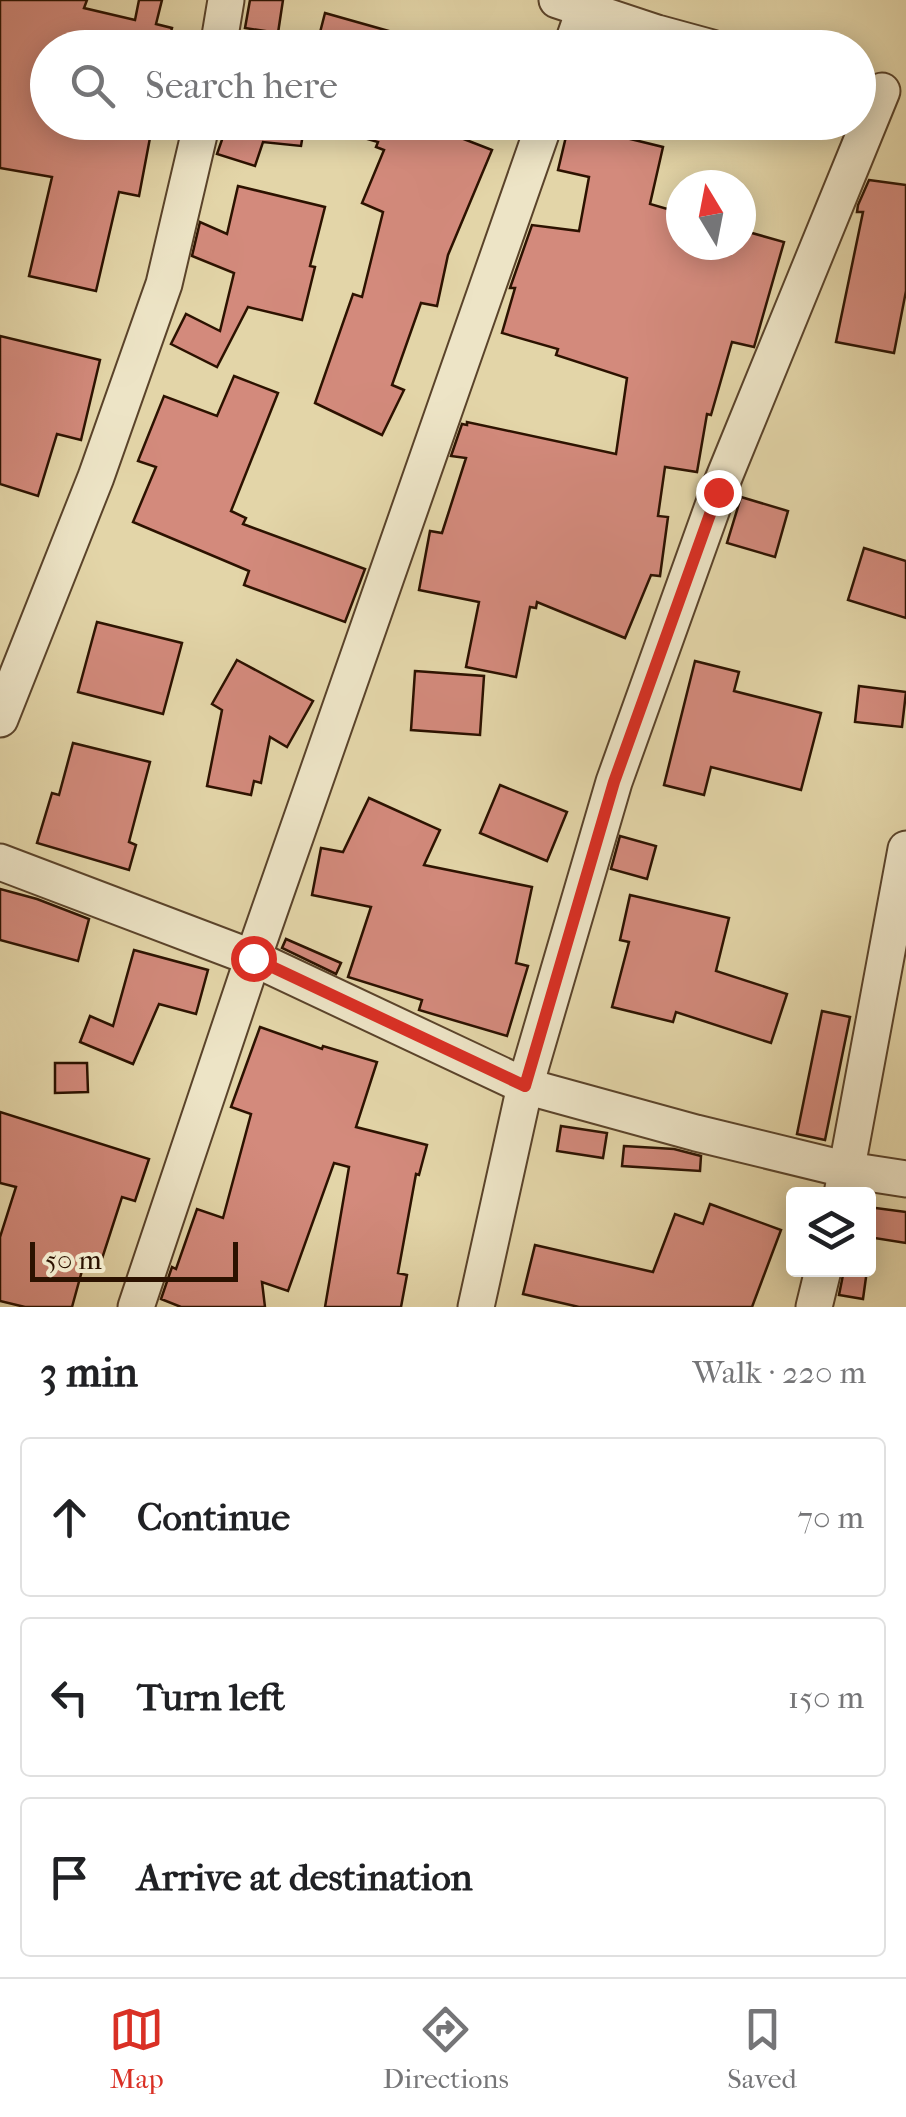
<!DOCTYPE html>
<html lang="en">
<head>
<meta charset="utf-8">
<style>
  body { margin:0; font-family:"IM FELL French Canon",serif; background:#f6f6f6; color:#202124 }
  .controls { position:absolute; right:30px; bottom:30px; display:grid; overflow:hidden; border-radius:10px; box-shadow:0 5px 25px #0003 }
  .controls button { width:90px; height:90px; display:grid; place-items:center; padding:0; border:0; border-bottom:2px solid #e0e0e0; background:#fff; color:#202124; font:50px sans-serif }
  .compass { position:absolute; left:666px; top:170px; width:90px; height:90px; border-radius:50%; background:#fff; box-shadow:0 5px 25px #0003; rotate:350deg }
  .scale { position:absolute; left:30px; bottom:25px; width:208px; box-sizing:border-box; padding-left:10px; border:5px solid #2c1200; border-top:0; font-size:28px; line-height:35px; white-space:nowrap; color:#2c1200; -webkit-text-stroke:8px #ede4c6; paint-order:stroke }
  .stop { position:absolute; width:30px; height:30px; margin:-22px; border:8px solid #d93025; border-radius:50%; background:#fff }
  .stop.end { background:#d93025; border-color:#fff; box-shadow:0 2px 10px #0008 }
  .list { margin:0; padding:0; list-style:none }
  h2 { display:flex; justify-content:space-between; align-items:center; height:130px; margin:0; padding:0 40px; font-size:42px }
  h2 small { font-size:32px; font-weight:400; color:#757577 }
  .list li { display:grid; grid-template-columns:65px 1fr auto; gap:30px; align-items:center; box-sizing:border-box; height:160px; margin:0 20px 20px; padding:0 20px; border:2px solid #e0e0e0; border-radius:10px }
  .list b { display:block; font-size:38px; white-space:nowrap }
  .list em { font-size:32px; font-style:normal; color:#757577 }
  .icon { flex:none; width:55px; height:55px; fill:none; stroke:currentColor; stroke-width:2; stroke-linecap:round; stroke-linejoin:round }
  .map { position:relative; flex:none; width:906px; height:1307px; overflow:hidden }
  .search { position:absolute; background:#fff; box-shadow:0 5px 25px #0003; left:30px; right:30px; top:30px; height:110px; display:flex; align-items:center; gap:25px; box-sizing:border-box; padding:0 35px; border-radius:55px; color:#757577; font-size:38px }
  .sheet { height:670px; background:#fff }
  nav { display:flex; justify-content:space-around; align-items:center; box-sizing:border-box; height:140px; border-top:2px solid #e0e0e0; background:#fff; font-size:28px; color:#757577 }
  nav a { display:grid; justify-items:center; gap:5px }
  nav .on { color:#d93025 }
  .map>svg:first-child { display:block }
  .building { fill:#d38a7c; stroke:#2c1200; stroke-width:2.5 }
  .lines { fill:none; stroke-linecap:round; stroke-linejoin:round }
  .minor-casing { stroke:#5a432a; stroke-width:39 }
  .minor { stroke:#ede4c6; stroke-width:35 }
  .route { stroke:#d93025; stroke-width:12 }
</style>
</head>
<body>
<div class="map">
<svg width="906" height="1307" viewBox="0 0 906 1307">
  <rect width="100%" height="100%" fill="#e3d5a8"/>
  <filter id="stains"><feTurbulence type="fractalNoise" baseFrequency=".002" numOctaves="4"/><feColorMatrix values="0 0 0 0 .2 0 0 0 0 .09 0 0 0 0 .02 0 0 0 .5 -.17"/></filter>
  <radialGradient id="worn" r=".72"><stop offset=".6" stop-color="#630" stop-opacity="0"/><stop offset="1" stop-color="#630" stop-opacity=".3"/></radialGradient>
  <g class="building">
    <polygon points="0,0 87,0 84,8 135,20 139,0 162,0 156,24 172,28 167,48 48,48 48,122 153,122 139,196 119,192 96,291 29,276 52,177 0,168"/>
    <polygon points="250,0 283,0 278,33 245,28"/>
    <polygon points="325,13 424,41 423,48 316,48"/>
    <polygon points="224,122 305,122 301,146 263,142 255,166 217,154 224,134"/>
    <polygon points="334,122 420,122 492,150 448,255 437,306 421,303 392,385 404,390 382,435 315,403 353,294 362,297 383,212 362,203 384,150 376,147 378,142 333,129"/>
    <polygon points="569,124 663,147 650,204 681,213 681,245 741,245 741,230 784,242 754,347 732,342 711,415 707,414 697,472 665,467 658,516 668,517 660,576 651,575 625,638 537,602 536,608 530,607 516,677 466,667 479,602 419,590 430,531 442,533 466,458 451,456 462,424 467,425 467,422 616,454 627,378 556,355 558,349 502,333 515,288 510,288 532,225 579,231 589,177 558,170"/>
    <polygon points="869,180 906,185 906,291 894,353 836,342 863,212 857,212 858,205"/>
    <polygon points="238,186 325,207 310,266 315,267 302,320 248,307 217,367 171,344 186,314 220,331 234,273 192,256 200,222 227,234"/>
    <polygon points="0,336 100,360 81,440 57,434 38,496 0,484"/>
    <polygon points="234,376 278,393 231,511 246,518 243,524 365,569 345,622 244,585 249,571 133,522 156,467 138,461 164,396 217,416"/>
    <polygon points="741,497 788,511 775,557 727,543"/>
    <polygon points="864,548 906,561 906,618 848,600"/>
    <polygon points="97,622 182,643 163,714 78,692"/>
    <polygon points="237,660 313,701 287,747 270,737 261,783 254,781 251,795 207,786 222,710 212,704"/>
    <polygon points="695,661 739,672 734,691 821,713 801,790 711,767 704,795 664,785"/>
    <polygon points="415,671 484,676 480,735 411,730"/>
    <polygon points="859,686 906,692 902,727 855,722"/>
    <polygon points="73,743 150,762 129,842 136,845 129,870 37,843 52,793 59,795"/>
    <polygon points="500,785 567,812 547,861 480,833"/>
    <polygon points="369,798 440,830 424,865 532,887 516,963 528,966 507,1036 419,1010 422,1000 348,977 371,907 312,895 321,848 343,852"/>
    <polygon points="620,836 656,846 647,879 611,869"/>
    <polygon points="0,889 37,899 89,919 78,961 0,940"/>
    <polygon points="630,895 729,918 716,971 787,994 771,1043 676,1012 673,1022 612,1007 629,942 620,940"/>
    <polygon points="286,939 341,963 336,974 282,948"/>
    <polygon points="134,950 208,970 196,1014 159,1004 133,1064 80,1042 90,1016 113,1026"/>
    <polygon points="822,1011 850,1017 825,1140 797,1134"/>
    <polygon points="260,1027 322,1049 323,1046 377,1062 356,1127 427,1145 419,1175 416,1174 398,1273 407,1275 401,1307 325,1307 349,1167 334,1163 288,1291 262,1282 265,1307 181,1307 161,1299 172,1267 176,1269 197,1209 223,1218 251,1114 231,1107"/>
    <polygon points="55,1063 87,1063 88,1092 55,1093"/>
    <polygon points="0,1112 149,1159 135,1201 122,1197 98,1271 83,1267 72,1307 25,1307 0,1301 0,1237 16,1187 0,1183"/>
    <polygon points="561,1126 607,1133 603,1158 557,1151"/>
    <polygon points="624,1146 674,1149 701,1156 700,1171 622,1166"/>
    <polygon points="710,1204 781,1230 752,1307 579,1307 523,1294 535,1245 653,1272 675,1214 703,1224"/>
    <polygon points="868,1207 906,1212 906,1243 868,1237"/>
    <polygon points="844,1270 867,1270 863,1299 839,1295"/>
  </g>
  <g class="lines">
    <g class="minor-casing">
      <g id="minor">
        <polyline points="557,0 657,33 712,48"/>
        <polyline points="218,48 226,0"/>
        <polyline points="571,48 585,8"/>
        <polyline points="0,719 96,477 164,284 202,122"/>
        <polyline points="0,862 253,958 525,1086 696,1133 848,1170 906,1179"/>
        <polyline points="842,1194 906,849"/>
        <polyline points="136,1307 253,958 545,122"/>
        <polyline points="476,1307 525,1086 614,782 718,492 882,91"/>
        <polyline points="814,1307 823,1270"/>
      </g>
    </g>
    <use href="#minor" class="minor"/>
  </g>
  <g class="lines">
    <polyline class="route" points="253,958 525,1086 614,782 718,492"/>
  </g>
  <rect width="100%" height="100%" filter="url(#stains)"/>
  <rect width="100%" height="100%" fill="url(#worn)"/>
</svg>
<div class="controls">
<button><svg class="icon" aria-label="layers" viewBox="0 0 24 24"><path d="M12 4l9 5-9 5-9-5zM3 14l9 5 9-5"/></svg></button>
</div>
<svg class="compass" viewBox="-18 -18 36 36"><path d="M0-13l5 13h-10z" fill="#e53935"/><path d="M0 13l5-13h-10z" fill="#757577"/></svg>
<div class="scale">50 m</div>
<div class="stop" style="left:253px;top:958px"></div>
<div class="stop end" style="left:718px;top:492px"></div>
<div class="search"><svg class="icon" aria-label="search" viewBox="0 0 24 24"><circle cx="10" cy="10" r="6"/><path d="M15 15l6 6"/></svg>Search here</div>
</div>
<section class="sheet">
<h2>3 min<small>Walk · 220 m</small></h2>
<ul class="list">
<li><svg class="icon" aria-label="ahead" viewBox="0 0 24 24"><path d="M12 20V5M6 11l6-6 6 6"/></svg><div><b>Continue</b></div><em>70 m</em></li>
<li><svg class="icon" aria-label="left" viewBox="0 0 24 24"><path d="M17 20v-9H6M10 6l-5 5 5 5"/></svg><div><b>Turn left</b></div><em>150 m</em></li>
<li><svg class="icon" aria-label="arrive" viewBox="0 0 24 24"><path d="M6 21V4h12l-3 4 3 4H6"/></svg><div><b>Arrive at destination</b></div></li>
</ul>
</section>
<nav>
<a class="on"><svg class="icon" aria-label="map" viewBox="0 0 24 24"><path d="M3 6l6-2 6 2 6-2v14l-6 2-6-2-6 2zM9 4v14M15 6v14"/></svg>Map</a>
<a><svg class="icon" aria-label="directions" viewBox="0 0 24 24"><path d="M12 3l9 9-9 9-9-9zM9 14v-3h6M13 9l2 2-2 2"/></svg>Directions</a>
<a><svg class="icon" aria-label="saved" viewBox="0 0 24 24"><path d="M7 4h10v16l-5-4-5 4z"/></svg>Saved</a>
</nav>
</body>
</html>
